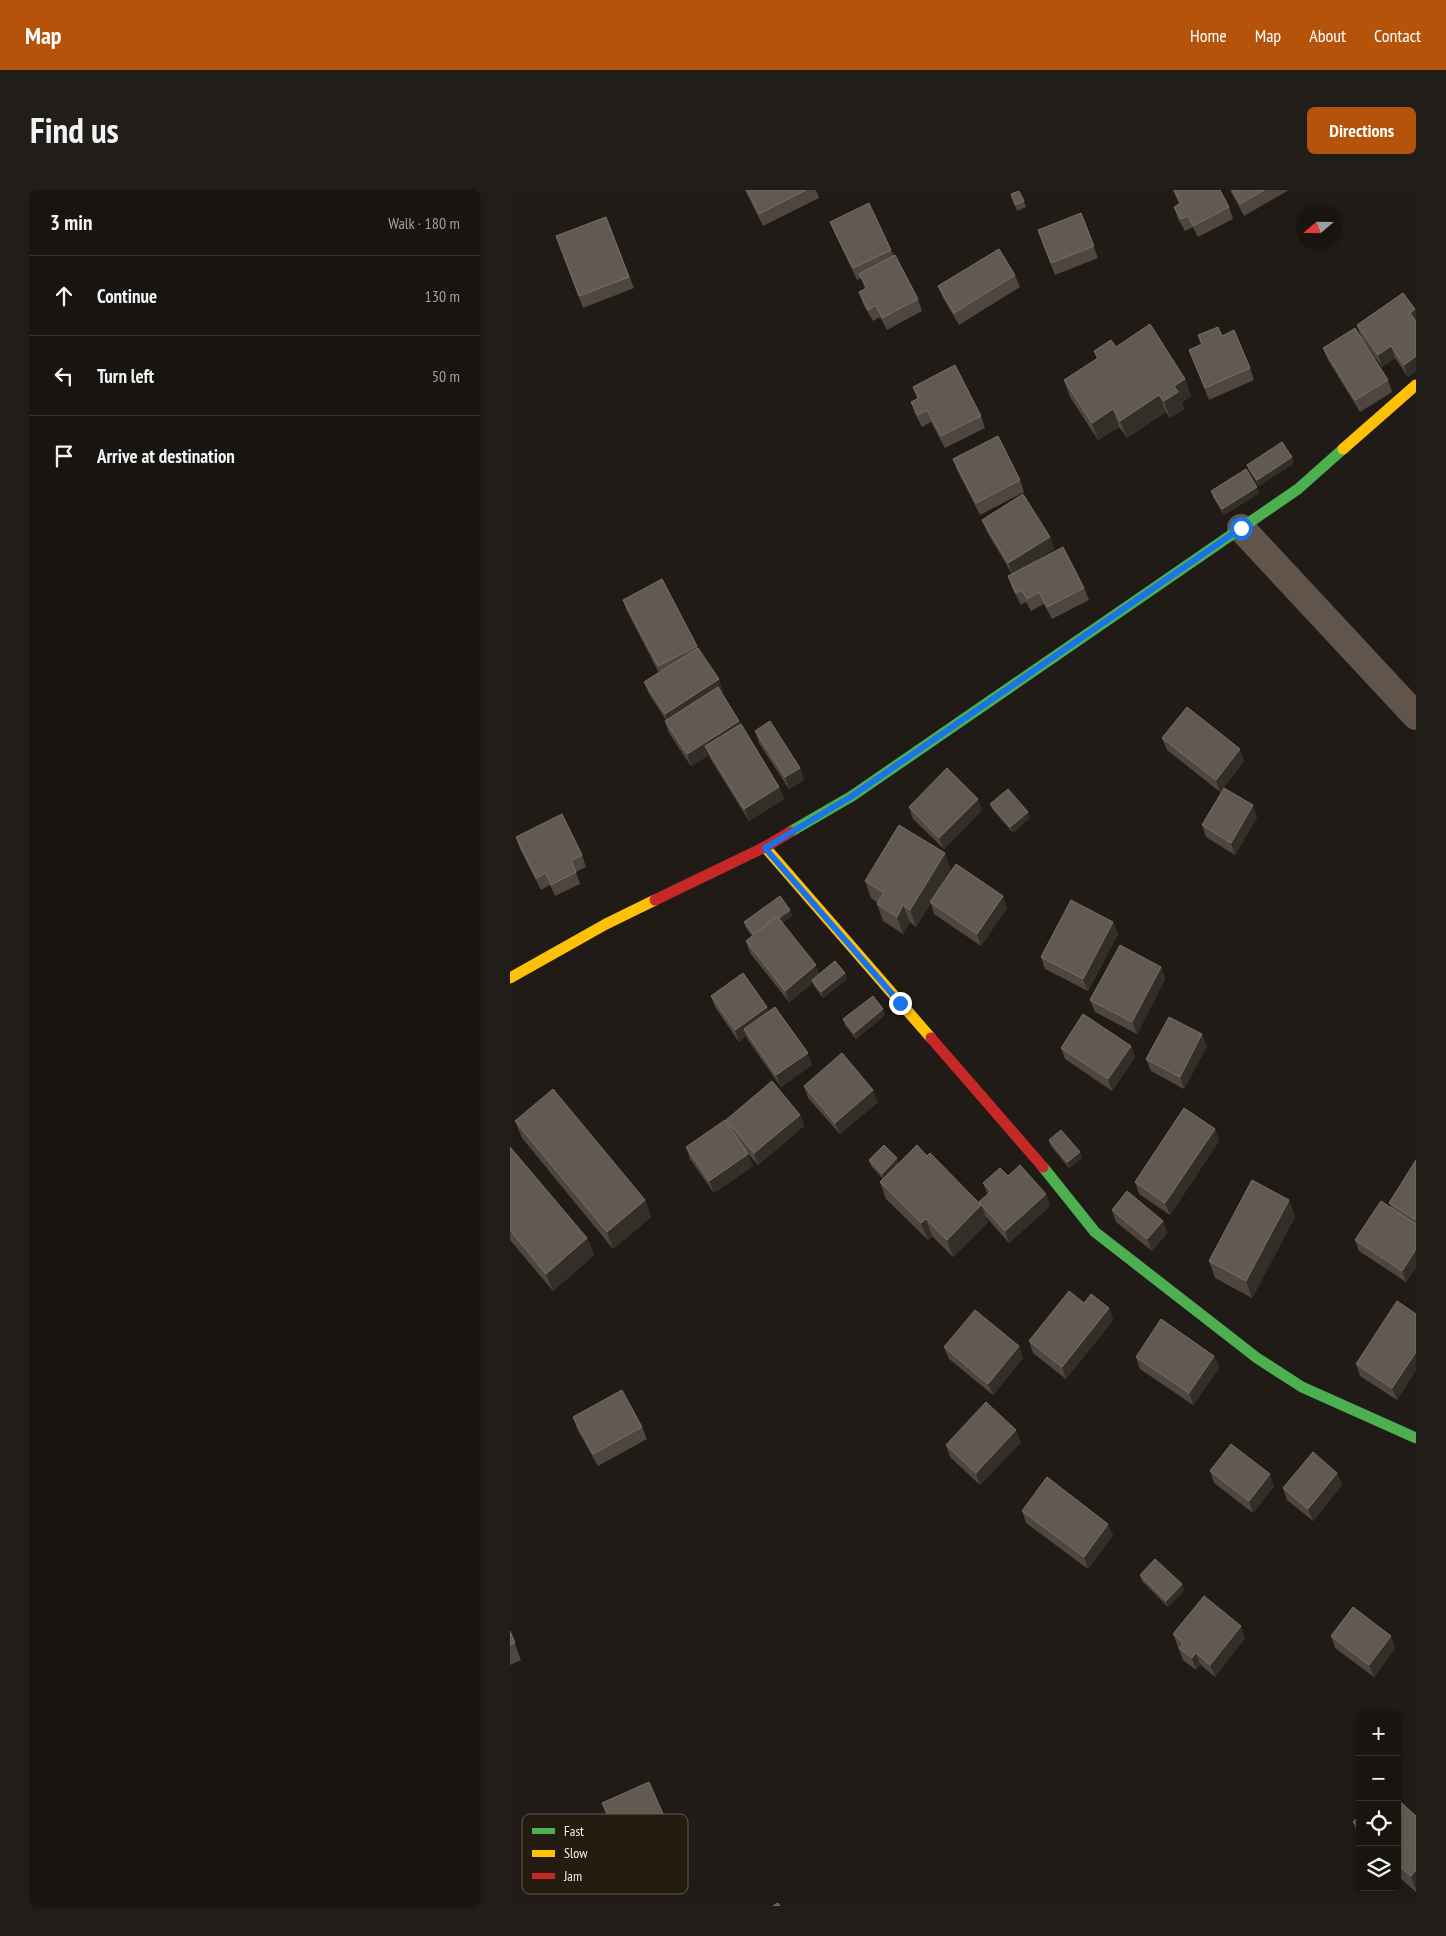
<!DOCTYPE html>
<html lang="en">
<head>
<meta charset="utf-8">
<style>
  body { margin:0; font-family:"PT Sans Narrow",sans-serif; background:#211d19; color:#f1f3f6 }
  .controls { position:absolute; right:15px; bottom:15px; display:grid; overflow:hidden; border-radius:8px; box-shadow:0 1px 4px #0004 }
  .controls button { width:45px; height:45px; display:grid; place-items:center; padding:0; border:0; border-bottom:1px solid #363330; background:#181410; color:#f1f3f6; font:25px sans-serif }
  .compass { position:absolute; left:786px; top:15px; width:45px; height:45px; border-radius:50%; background:#181410; box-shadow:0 1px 4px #0004; rotate:250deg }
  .stop { position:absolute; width:15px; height:15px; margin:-11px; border:4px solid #1a73e8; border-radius:50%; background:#fff }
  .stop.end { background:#1a73e8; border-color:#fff; box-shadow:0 1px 5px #0008 }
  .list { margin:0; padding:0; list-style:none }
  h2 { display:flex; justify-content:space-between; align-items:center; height:65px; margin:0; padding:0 20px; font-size:21px }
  h2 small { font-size:16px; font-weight:400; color:#9f9e9f }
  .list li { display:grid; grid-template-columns:32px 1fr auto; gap:15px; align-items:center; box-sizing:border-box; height:80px; padding:0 20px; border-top:1px solid #363330 }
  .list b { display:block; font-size:19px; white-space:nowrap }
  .list em { font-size:16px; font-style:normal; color:#9f9e9f }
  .icon { flex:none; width:28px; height:28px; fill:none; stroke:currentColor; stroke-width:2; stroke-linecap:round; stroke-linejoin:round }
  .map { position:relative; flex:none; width:906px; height:1716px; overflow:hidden; border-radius:8px }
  header { display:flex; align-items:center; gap:30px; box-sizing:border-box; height:70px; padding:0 25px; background:#b45309; color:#fff }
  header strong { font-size:24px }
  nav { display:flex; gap:28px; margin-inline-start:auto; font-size:18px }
  .intro { display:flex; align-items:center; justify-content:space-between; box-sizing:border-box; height:120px; padding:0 30px }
  h1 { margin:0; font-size:35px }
  .button { padding:12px 22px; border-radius:8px; background:#b45309; color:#fff; font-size:18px; font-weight:700 }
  main { display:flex; gap:30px; padding:0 30px }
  aside { flex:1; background:#181410; border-radius:8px; box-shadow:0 1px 4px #0004 }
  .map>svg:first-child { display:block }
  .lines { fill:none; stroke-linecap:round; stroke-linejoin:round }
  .street { stroke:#61544b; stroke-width:28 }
  .fast { stroke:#4caf50; stroke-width:11 }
  .slow { stroke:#ffc107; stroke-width:11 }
  .jam { stroke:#c62828; stroke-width:11 }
  .wall { fill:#4f473f }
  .shaded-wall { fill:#342e28 }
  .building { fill:#625950; stroke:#7a7065 }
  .route { stroke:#1a73e8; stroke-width:6 }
  .key { fill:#251c11; stroke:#665a4c; stroke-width:1 }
  .key-label { font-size:14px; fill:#fdead7 }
</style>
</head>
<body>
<header>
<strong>Map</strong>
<nav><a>Home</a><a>Map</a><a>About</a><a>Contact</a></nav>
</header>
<div class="intro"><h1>Find us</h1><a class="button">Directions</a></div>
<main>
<aside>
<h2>3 min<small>Walk · 180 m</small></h2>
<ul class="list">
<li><svg class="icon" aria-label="ahead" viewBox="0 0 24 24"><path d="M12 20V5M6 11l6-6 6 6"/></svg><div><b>Continue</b></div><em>130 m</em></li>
<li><svg class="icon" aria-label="left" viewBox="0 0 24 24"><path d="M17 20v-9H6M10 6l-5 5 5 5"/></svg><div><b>Turn left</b></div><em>50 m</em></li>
<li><svg class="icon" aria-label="arrive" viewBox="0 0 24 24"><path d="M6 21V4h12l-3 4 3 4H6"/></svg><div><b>Arrive at destination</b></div></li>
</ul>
</aside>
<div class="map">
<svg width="906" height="1716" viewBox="0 0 906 1716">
  <rect width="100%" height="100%" fill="#201b16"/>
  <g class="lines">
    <polyline class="street" points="731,338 906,526"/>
    <g class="fast">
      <polyline points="280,642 342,606 788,299 833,259"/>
      <polyline points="533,977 585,1042 747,1168 792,1197 906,1248"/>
    </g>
    <g class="slow">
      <polyline points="833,259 906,195"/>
      <polyline points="255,657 421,848"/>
      <polyline points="0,788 96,734 145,710"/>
    </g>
    <g class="jam">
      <polyline points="145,710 255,657 280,642"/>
      <polyline points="421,848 533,977"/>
    </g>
  </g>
  <g class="wall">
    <polygon points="235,0 306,0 309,8 253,36"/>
    <polygon points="663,0 710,0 719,17 723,29 688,47 683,37 675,41 668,29 664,17 669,14"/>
    <polygon points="720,0 779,0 734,26"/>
    <polygon points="501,4 514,11 516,17 507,21"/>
    <polygon points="571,23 588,68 545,85 532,52"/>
    <polygon points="96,27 124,98 73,118 46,46"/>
    <polygon points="320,32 381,60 384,66 408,109 412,121 377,140 370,127 363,131 353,114 349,102 355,99 351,88 347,90 325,44"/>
    <polygon points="505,85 510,97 449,135 433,108 428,96"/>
    <polygon points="905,119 906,123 906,181 898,187 885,168 872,177 851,147 847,135"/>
    <polygon points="688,145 712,146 740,178 744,190 699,210 679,160 691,154"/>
    <polygon points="606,157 675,189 681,206 672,212 674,219 660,228 656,222 617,248 609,237 588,250 560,207 554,190 587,169 584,161"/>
    <polygon points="813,158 878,190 882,202 850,222 818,170"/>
    <polygon points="403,197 471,226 475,238 435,258 421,232 412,237 405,224 401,212 407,209"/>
    <polygon points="443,269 510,290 514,302 470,325 447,280"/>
    <polygon points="784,273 749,296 739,281 737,275"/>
    <polygon points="701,301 749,303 714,325 703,307"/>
    <polygon points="472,330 540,347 544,359 511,380 574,398 579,410 542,429 534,414 521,421 516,412 511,415 502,398 498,386 502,384 477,342"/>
    <polygon points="113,410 187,456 213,501 211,502 269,597 274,609 239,631 200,568 199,565 181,576 159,543 155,531 156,530 139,504 134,492 149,483 117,421"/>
    <polygon points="245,541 290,578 294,590 279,599 249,553"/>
    <polygon points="652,548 734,571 710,602 657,560"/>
    <polygon points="480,614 520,628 503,643 483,620"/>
    <polygon points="399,617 472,620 434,659 403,629"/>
    <polygon points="747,627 725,665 696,647 692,635"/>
    <polygon points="6,647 72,665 76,677 66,682 70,694 45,706 40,695 31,700 10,659"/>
    <polygon points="441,680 435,690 493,706 497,718 471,756 424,724 421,713 406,737 400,732 393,744 373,731 367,714 368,713 361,708 355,691"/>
    <polygon points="282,726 272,733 309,784 337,789 313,808 304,796 303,793 279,812 240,763 236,751 242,746 236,738 234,732"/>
    <polygon points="603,732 608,744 578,801 535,779 531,767"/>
    <polygon points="651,777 655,789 627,844 585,822 580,810"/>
    <polygon points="201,806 259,821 302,875 271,897 238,850 236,846 229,852 205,817"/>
    <polygon points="375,825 346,849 335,835 333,829"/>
    <polygon points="621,856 625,867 602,901 555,869 551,858"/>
    <polygon points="697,856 674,899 641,881 636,869"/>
    <polygon points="294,896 368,912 330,944 298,908"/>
    <polygon points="290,925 294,936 248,975 235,960 243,976 204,1003 180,969 176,957 217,933 216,930"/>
    <polygon points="5,931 135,1010 141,1027 103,1059 12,948"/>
    <polygon points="705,939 709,951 660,1025 629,1004 625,992"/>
    <polygon points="539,950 572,968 559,978 541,956"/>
    <polygon points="0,957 77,1048 84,1065 43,1101 0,1050"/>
    <polygon points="417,966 470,1013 478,1005 473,993 498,986 536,1004 540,1016 499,1053 475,1026 478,1032 443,1067 422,1046 418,1050 376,1009 370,992 373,989 361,976 359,970 389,973"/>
    <polygon points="906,970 906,1077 896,1092 849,1061 845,1050 881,1017 879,1013"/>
    <polygon points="779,1010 785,1027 742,1108 705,1088 699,1071"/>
    <polygon points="602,1020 653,1031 657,1043 642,1061 606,1032"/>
    <polygon points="574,1113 599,1118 603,1130 556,1189 523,1163 519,1151"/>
    <polygon points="906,1124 906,1180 887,1210 850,1186 846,1174"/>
    <polygon points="509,1156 513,1168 483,1205 439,1169 434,1157"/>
    <polygon points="704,1166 709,1178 683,1215 630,1179 626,1167"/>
    <polygon points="63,1227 132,1237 137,1249 88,1276 67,1239"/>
    <polygon points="511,1252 470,1295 440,1267 436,1255"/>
    <polygon points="700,1281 764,1296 743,1323 704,1293"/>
    <polygon points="827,1283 832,1295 803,1331 777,1310 773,1298"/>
    <polygon points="512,1321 603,1345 578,1379 516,1333"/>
    <polygon points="630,1385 672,1394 674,1401 658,1417 632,1391"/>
    <polygon points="0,1441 11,1470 0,1475"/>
    <polygon points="663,1444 735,1448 705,1487 690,1474 686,1480 673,1470"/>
    <polygon points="821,1446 885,1458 864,1487 825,1458"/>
    <polygon points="887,1609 906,1626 906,1702 887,1685"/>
    <polygon points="92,1613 166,1653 170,1665 151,1674 148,1669 133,1676 129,1668 118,1673 97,1625"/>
    <polygon points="850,1625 850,1650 843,1632"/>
  </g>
  <g class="shaded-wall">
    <polygon points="905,119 906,123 906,133 900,123"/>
    <polygon points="881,156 885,168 872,177 868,165"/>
    <polygon points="906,166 906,181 898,187 894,175"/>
    <polygon points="675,189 681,206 672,212 674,219 660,228 654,211 664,196"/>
    <polygon points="649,205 656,222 617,248 610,231"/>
    <polygon points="603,219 609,237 588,250 582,233"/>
    <polygon points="782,267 784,273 749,296 747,290"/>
    <polygon points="747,297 749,303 714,325 712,319"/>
    <polygon points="540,347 544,359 503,385 498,373"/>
    <polygon points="209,489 213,501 159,536 155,524"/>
    <polygon points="229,531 233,543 195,556 199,565 181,576 177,564"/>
    <polygon points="730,559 734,571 710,602 706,590"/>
    <polygon points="290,578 294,590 279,599 275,587"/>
    <polygon points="269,597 274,609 239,631 234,619"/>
    <polygon points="468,609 472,620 434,659 429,648"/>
    <polygon points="743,615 747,627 725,665 721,653"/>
    <polygon points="518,622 520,628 503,643 500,637"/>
    <polygon points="435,663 441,680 421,713 420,712 421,713 406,737 400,720"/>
    <polygon points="493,706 497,718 471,756 467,744"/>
    <polygon points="393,715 400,732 393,744 387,727"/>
    <polygon points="280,720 282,726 247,752 244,746"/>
    <polygon points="603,732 608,744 578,801 573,789"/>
    <polygon points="306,775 310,787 302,790 303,793 279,812 275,801"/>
    <polygon points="651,777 655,789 627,844 622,832"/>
    <polygon points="335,783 337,789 313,808 311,802"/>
    <polygon points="257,817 262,828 234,839 236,846 229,852 225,840"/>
    <polygon points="373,819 375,825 346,849 344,843"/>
    <polygon points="692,844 697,856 674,899 670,887"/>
    <polygon points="621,856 625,867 602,901 598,889"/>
    <polygon points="298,863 302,875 271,897 266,885"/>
    <polygon points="363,900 368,912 330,944 325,933"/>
    <polygon points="290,925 294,936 248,975 244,963"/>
    <polygon points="705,939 709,951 660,1025 655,1013"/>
    <polygon points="570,962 572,968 559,978 557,972"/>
    <polygon points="238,964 243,976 204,1003 199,991"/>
    <polygon points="387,968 389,974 374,990 372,984"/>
    <polygon points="536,1004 540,1016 499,1053 495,1041"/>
    <polygon points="135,1010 141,1027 103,1059 97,1042"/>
    <polygon points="779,1010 785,1027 742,1108 736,1091"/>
    <polygon points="471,1015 478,1032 443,1067 437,1050"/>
    <polygon points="416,1029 422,1046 418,1050 411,1033"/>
    <polygon points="653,1031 657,1043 642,1061 637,1049"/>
    <polygon points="77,1048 84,1065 43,1101 36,1084"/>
    <polygon points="906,1059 906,1077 896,1092 892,1081"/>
    <polygon points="599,1118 603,1130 556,1189 552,1177"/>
    <polygon points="509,1156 513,1168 483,1205 478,1194"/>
    <polygon points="906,1162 906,1180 887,1210 882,1198"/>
    <polygon points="704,1166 709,1178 683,1215 679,1203"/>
    <polygon points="506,1240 511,1252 470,1295 466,1283"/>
    <polygon points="827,1283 832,1295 803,1331 798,1319"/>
    <polygon points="760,1284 764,1296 743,1323 739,1311"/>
    <polygon points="598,1334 603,1345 578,1379 574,1367"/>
    <polygon points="672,1394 674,1401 658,1417 656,1411"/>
    <polygon points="731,1436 735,1448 705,1487 700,1475"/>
    <polygon points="881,1446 885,1458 864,1487 859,1475"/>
    <polygon points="686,1463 690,1474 686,1480 682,1468"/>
    <polygon points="906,1680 906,1700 901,1686"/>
  </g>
  <g class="building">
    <polygon points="237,0 296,0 249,24"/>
    <polygon points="664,0 710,0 719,17 683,36 678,26 671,29 664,17 671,13"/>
    <polygon points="722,0 754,0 730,14"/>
    <polygon points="509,1 514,11 505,15 501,4"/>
    <polygon points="359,13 381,60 343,78 320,32"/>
    <polygon points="571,23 584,56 541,73 528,40"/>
    <polygon points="96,27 119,87 69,106 46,46"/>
    <polygon points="489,59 505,85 444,123 428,96"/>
    <polygon points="385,65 408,109 372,128 366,115 358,120 349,102 357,98 349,84"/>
    <polygon points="893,103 905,119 900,123 906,131 906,166 894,175 881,156 868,165 847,135"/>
    <polygon points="640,134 675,189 664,196 668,202 654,211 649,205 610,231 603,219 582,233 554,190 588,168 584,161 601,150 606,157"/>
    <polygon points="708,137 712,146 724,140 740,178 695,198 679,160 692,154 688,145"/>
    <polygon points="845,138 878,190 845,210 813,158"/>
    <polygon points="445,175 471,226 431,246 417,220 408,225 401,212 409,208 403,197"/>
    <polygon points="488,246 510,290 466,313 443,269"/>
    <polygon points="772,252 782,267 747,290 737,275"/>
    <polygon points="736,279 747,297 712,319 701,301"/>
    <polygon points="513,304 540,347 498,373 472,330"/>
    <polygon points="553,357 574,398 537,417 529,402 517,409 512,400 506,403 498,386"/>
    <polygon points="152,389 187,456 148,476 113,410"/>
    <polygon points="188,458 209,489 155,524 134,492"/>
    <polygon points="208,497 229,531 177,564 155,531"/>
    <polygon points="677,517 730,559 706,590 652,548"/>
    <polygon points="260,531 290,578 275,587 245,541"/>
    <polygon points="231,534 269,597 234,619 195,556"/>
    <polygon points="437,578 468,609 429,648 399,617"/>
    <polygon points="714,598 743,615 721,653 692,635"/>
    <polygon points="498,599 518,622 500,637 480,614"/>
    <polygon points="52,624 72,665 61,671 66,682 41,695 36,683 26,688 6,647"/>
    <polygon points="389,635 435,663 400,720 393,715 387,727 367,714 374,703 355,691"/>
    <polygon points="446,674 493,706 467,744 420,712"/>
    <polygon points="270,706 280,720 269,728 267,726 244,745 234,732"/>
    <polygon points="561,710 603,732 573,789 531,767"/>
    <polygon points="267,726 306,775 275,801 236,751"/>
    <polygon points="610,755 651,777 622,832 580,810"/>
    <polygon points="325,771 335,783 311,802 302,790"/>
    <polygon points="233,783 257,817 225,840 201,806"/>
    <polygon points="363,806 373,819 344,843 333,829"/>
    <polygon points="265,817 298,863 266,885 234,839"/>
    <polygon points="573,824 621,856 598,889 551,858"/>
    <polygon points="659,827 692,844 670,887 636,869"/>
    <polygon points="332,863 363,900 325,933 294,896"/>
    <polygon points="262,891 290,925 244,963 216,930"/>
    <polygon points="43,899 135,1010 97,1042 5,931"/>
    <polygon points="674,918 705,939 655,1013 625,992"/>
    <polygon points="215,930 238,964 199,991 176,957"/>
    <polygon points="551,940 570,962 557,972 539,950"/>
    <polygon points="374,955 387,968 372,984 359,970"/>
    <polygon points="407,955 417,966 420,963 471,1015 437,1050 416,1029 411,1033 370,992"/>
    <polygon points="0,957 77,1048 36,1084 0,1040"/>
    <polygon points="906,970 906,1030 879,1013"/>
    <polygon points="510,975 536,1004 495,1041 469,1012 481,1001 473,993 490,978 498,986"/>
    <polygon points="742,990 779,1010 736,1091 699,1071"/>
    <polygon points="617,1001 653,1031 637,1049 602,1020"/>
    <polygon points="871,1011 906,1034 906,1059 892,1081 845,1050"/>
    <polygon points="559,1101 574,1113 581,1104 599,1118 552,1177 519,1151"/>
    <polygon points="887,1111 906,1124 906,1162 882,1198 846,1174"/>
    <polygon points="465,1120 509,1156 478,1194 434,1157"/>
    <polygon points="651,1129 704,1166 679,1203 626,1167"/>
    <polygon points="112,1200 132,1237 83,1264 63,1227"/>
    <polygon points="476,1212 506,1240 466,1283 436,1255"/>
    <polygon points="721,1254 760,1284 739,1311 700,1281"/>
    <polygon points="803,1262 827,1283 798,1319 773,1298"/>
    <polygon points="537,1287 598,1334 574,1367 512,1321"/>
    <polygon points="645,1369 672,1394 656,1411 630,1385"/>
    <polygon points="694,1406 731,1436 700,1475 686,1463 682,1468 669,1458 673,1453 663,1444"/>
    <polygon points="843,1417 881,1446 859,1475 821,1446"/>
    <polygon points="0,1441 5,1453 0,1455"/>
    <polygon points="139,1592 166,1653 146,1662 144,1657 129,1664 125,1656 114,1661 92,1613"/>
    <polygon points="887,1609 906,1626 906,1680 901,1686 887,1674"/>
    <polygon points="850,1625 850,1639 843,1632"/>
    <polygon points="268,1713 270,1716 263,1716"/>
  </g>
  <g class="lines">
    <polyline class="route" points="390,813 255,658 342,606 731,338"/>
  </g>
  <rect x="12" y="1624" width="166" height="80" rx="8" class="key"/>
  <rect x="22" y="1638" width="23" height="6" fill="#4caf50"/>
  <rect x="22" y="1660" width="23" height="7" fill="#ffc107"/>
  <rect x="22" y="1683" width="23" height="6" fill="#c62828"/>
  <g class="key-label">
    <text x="54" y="1646">Fast</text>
    <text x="54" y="1668">Slow</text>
    <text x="54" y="1691">Jam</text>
  </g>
</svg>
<div class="controls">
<button>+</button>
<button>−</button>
<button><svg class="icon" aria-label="locate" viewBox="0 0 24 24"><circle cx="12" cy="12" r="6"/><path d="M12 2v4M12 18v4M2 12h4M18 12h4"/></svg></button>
<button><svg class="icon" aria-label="layers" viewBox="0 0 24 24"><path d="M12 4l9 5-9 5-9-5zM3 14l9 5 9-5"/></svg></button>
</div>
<svg class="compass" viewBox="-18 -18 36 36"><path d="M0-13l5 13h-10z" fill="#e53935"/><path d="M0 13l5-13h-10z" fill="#9f9e9f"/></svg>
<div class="stop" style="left:731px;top:338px"></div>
<div class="stop end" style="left:390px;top:813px"></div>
</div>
</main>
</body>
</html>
